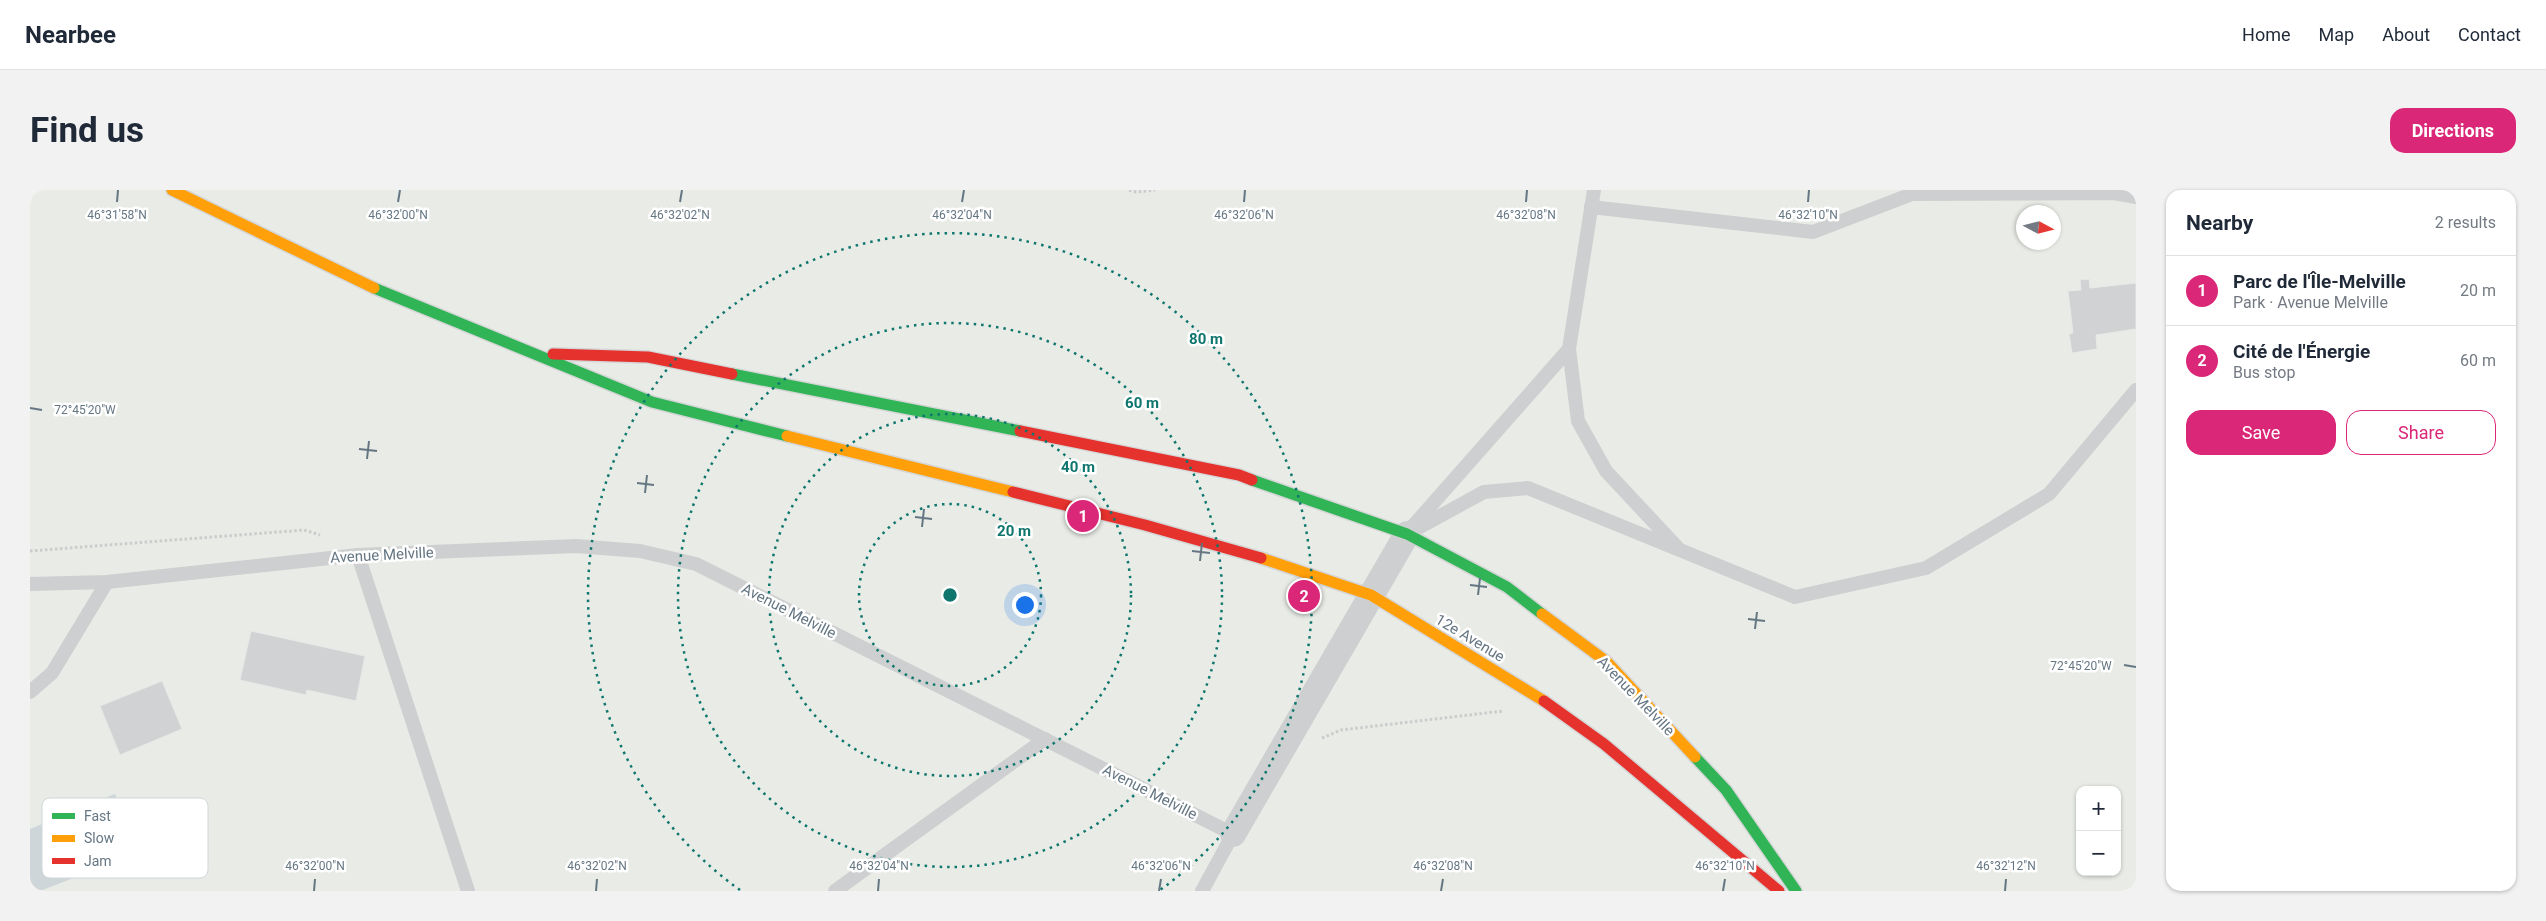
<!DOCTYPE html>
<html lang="en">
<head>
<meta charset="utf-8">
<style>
  body { margin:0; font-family:Roboto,sans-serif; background:#f2f2f3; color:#1f2937 }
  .controls { position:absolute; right:15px; bottom:15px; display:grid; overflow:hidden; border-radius:10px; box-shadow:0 1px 4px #0004 }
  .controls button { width:45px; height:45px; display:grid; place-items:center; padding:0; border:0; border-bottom:1px solid #e0e1e3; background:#fff; color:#1f2937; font:25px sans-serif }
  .compass { position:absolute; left:1986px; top:15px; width:45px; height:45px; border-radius:50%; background:#fff; box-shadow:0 1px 4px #0004; rotate:97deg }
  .you { position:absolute; left:994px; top:414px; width:18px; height:18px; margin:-12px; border:4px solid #fff; border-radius:50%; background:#1a73e8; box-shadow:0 0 0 8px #1a73e833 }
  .badge { display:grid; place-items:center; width:32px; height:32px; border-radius:50%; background:#db2777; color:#fff; font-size:16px; font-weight:700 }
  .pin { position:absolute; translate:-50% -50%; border:2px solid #fff; box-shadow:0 1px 5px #0006 }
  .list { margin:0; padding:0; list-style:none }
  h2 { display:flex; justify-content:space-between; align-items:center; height:65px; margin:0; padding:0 20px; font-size:21px }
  h2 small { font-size:16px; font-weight:400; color:#747a83 }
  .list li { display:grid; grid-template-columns:32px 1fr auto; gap:15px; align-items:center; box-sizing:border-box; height:70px; padding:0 20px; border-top:1px solid #e0e1e3 }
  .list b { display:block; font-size:19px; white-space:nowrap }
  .list p { margin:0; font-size:16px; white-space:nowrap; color:#747a83 }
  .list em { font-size:16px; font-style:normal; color:#747a83 }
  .actions { display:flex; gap:10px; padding:15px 20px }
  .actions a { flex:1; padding:11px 0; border:1px solid #db2777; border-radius:15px; text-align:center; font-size:18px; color:#db2777 }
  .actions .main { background:#db2777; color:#fff }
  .map { position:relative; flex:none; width:2106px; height:701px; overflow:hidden; border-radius:15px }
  header { display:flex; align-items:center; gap:30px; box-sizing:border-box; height:70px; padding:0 25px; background:#fff; border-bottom:1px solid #e0e1e3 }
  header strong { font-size:24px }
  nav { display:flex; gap:28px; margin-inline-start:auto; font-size:18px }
  .intro { display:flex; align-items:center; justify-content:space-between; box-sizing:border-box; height:120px; padding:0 30px }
  h1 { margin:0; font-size:35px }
  .button { padding:12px 22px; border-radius:15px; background:#db2777; color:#fff; font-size:18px; font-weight:700 }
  main { display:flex; gap:30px; padding:0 30px }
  aside { flex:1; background:#fff; border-radius:15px; box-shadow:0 1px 4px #0004 }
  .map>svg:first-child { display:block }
  .green { fill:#e8ebe6; fill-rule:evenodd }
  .water { fill:#ced6d9 }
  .building { fill:#d0d2d3; stroke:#e8e8e8 }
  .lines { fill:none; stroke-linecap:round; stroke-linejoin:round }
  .fast-casing { stroke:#d5d6d7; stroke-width:14 }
  .slow-casing { stroke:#d5d6d7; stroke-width:14 }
  .jam-casing { stroke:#d5d6d7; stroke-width:14 }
  .path { stroke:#cbcccd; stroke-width:3; stroke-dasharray:2.5 2.5; stroke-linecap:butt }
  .lane { stroke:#cecfd0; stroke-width:14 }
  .street { stroke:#cecfd0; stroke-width:26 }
  .fast { stroke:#30b455; stroke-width:11 }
  .slow { stroke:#ff9f0a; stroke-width:11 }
  .jam { stroke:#e5322d; stroke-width:11 }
  .ticks { fill:none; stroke:#657683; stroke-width:2 }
  .ring { fill:none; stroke:#0f766e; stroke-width:2.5; stroke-dasharray:2.5 5 }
  .labels { text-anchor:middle; stroke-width:5; stroke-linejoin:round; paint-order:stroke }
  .street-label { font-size:15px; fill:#657683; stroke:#fff }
  .key { fill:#fff; stroke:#d1d6da; stroke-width:1 }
  .key-label { font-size:14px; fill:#657683 }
  .ticks-label { font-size:12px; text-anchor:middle; fill:#657683; stroke:#fff; stroke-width:5; stroke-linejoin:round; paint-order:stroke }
  .centre { fill:#0f766e; stroke:#fff; stroke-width:2.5 }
  .ring-label { font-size:15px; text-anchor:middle; font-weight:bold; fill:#0f766e; stroke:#fff; stroke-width:5; stroke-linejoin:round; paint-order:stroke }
</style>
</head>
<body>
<header>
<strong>Nearbee</strong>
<nav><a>Home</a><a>Map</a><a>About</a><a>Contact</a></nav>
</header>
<div class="intro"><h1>Find us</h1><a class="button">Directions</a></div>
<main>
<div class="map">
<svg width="2106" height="701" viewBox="0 0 2106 701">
  <rect width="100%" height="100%" fill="#f9f9f9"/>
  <path class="green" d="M 0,0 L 2106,0 L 2106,701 L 0,701 ZM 1994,22 L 2024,22 L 2024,52 L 1994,52 ZM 2050,600 L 2087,600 L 2087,682 L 2050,682 Z"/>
  <polygon class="water" points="85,604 108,663 10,701 0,701 0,639"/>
  <g class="building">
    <polygon points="2059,89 2060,98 2106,93 2106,139 2066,145 2067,159 2042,163 2039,144 2043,143 2038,101 2051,100 2050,90"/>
    <polygon points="221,441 335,466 326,511 277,500 276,505 210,490"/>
    <polygon points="132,491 152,539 90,565 70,516"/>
  </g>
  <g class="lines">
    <g class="fast-casing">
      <g id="fast">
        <polyline points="344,98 622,212 757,246"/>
        <polyline points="702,184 990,241"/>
        <polyline points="1222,290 1377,344 1477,397 1512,424"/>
        <polyline points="1665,567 1696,600 1766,701"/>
      </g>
    </g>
    <g class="slow-casing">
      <g id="slow">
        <polyline points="142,0 344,98"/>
        <polyline points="757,246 983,302"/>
        <polyline points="1231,368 1341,405 1514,511"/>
        <polyline points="1512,424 1577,472 1665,567"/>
      </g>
    </g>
    <g class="jam-casing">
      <g id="jam">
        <polyline points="523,164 618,167 702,184"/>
        <polyline points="990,241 1209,285 1222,290"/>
        <polyline points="983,302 1115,335 1231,368"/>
        <polyline points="1514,511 1574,554 1749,701"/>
      </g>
    </g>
    <g class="path">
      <polyline points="1099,0 1106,2 1125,0"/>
      <polyline points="0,361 274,340 290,345"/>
      <polyline points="1292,548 1311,540 1473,521"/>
    </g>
    <g class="lane">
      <polyline points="1561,17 1783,42 1882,4 2084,3 2106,7"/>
      <polyline points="1539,159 1548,231 1576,281 1647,357"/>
      <polyline points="1383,336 1539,159 1564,0"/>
      <polyline points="1377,344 1454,302 1498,298 1765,407 1896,378 2019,304 2106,200"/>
      <polyline points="328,365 438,701"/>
      <polyline points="0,394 77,392 328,365 546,356 610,361 666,374 1203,644 1172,701"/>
      <polyline points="0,502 22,483 77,392"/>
      <polyline points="805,701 1015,549"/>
    </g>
    <polyline class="street" points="1203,644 1377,344"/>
    <use href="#fast" class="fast"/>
    <use href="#slow" class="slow"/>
    <use href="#jam" class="jam"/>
  </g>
  <path class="ticks" d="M 87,12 L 88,0M 368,12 L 370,0M 650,12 L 652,0M 932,12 L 934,0M 1214,12 L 1215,0M 1496,12 L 1497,0M 1778,12 L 1779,0M 0,218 L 12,220M 329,259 L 347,261M 337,269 L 339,251M 607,293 L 624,295M 615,303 L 617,285M 885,327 L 902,329M 892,337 L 894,319M 1162,361 L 1180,363M 1170,371 L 1172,353M 1440,395 L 1457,397M 1448,405 L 1450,388M 1718,429 L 1735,431M 1725,439 L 1727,422M 2094,475 L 2106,477M 284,701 L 285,689M 566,701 L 567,689M 848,701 L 849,689M 1129,701 L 1131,689M 1411,701 L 1413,689M 1693,701 L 1695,689M 1975,701 L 1976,689"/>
  <g class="ring">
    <circle cx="920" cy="405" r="91"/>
    <circle cx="920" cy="405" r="181"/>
    <circle cx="920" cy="405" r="272"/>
    <path d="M710 700A362 362 0 1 1 1130 700"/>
  </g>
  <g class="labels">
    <g class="street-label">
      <text transform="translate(352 365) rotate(-3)" y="5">Avenue Melville</text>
      <text transform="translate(759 421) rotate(27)" y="5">Avenue Melville</text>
      <text transform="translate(1440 448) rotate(31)" y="5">12e Avenue</text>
      <text transform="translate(1606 506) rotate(46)" y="5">Avenue Melville</text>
      <text transform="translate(1120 602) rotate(27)" y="5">Avenue Melville</text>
    </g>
  </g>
  <rect x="12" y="608" width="166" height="80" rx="8" class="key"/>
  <rect x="22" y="623" width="23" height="6" fill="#30b455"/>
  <rect x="22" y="645" width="23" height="7" fill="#ff9f0a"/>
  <rect x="22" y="668" width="23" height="6" fill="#e5322d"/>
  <g class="key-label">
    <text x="54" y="631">Fast</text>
    <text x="54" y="653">Slow</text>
    <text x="54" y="676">Jam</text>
  </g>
  <g class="ticks-label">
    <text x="87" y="29">46°31'58"N</text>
    <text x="368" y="29">46°32'00"N</text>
    <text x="650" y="29">46°32'02"N</text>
    <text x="932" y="29">46°32'04"N</text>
    <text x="1214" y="29">46°32'06"N</text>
    <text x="1496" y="29">46°32'08"N</text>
    <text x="1778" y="29">46°32'10"N</text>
    <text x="55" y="224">72°45'20"W</text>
    <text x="2051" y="480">72°45'20"W</text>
    <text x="285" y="680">46°32'00"N</text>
    <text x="567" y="680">46°32'02"N</text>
    <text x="849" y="680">46°32'04"N</text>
    <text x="1131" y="680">46°32'06"N</text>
    <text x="1413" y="680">46°32'08"N</text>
    <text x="1695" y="680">46°32'10"N</text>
    <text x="1976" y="680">46°32'12"N</text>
  </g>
  <circle cx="920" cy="405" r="8" class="centre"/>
  <g class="ring-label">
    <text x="1176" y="154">80 m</text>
    <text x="1112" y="218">60 m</text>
    <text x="1048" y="282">40 m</text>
    <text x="984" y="346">20 m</text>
  </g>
</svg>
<div class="controls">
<button>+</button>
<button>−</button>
</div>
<svg class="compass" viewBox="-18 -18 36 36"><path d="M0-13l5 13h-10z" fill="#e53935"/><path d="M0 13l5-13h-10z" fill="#747a83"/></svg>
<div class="you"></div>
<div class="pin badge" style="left:1053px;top:326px">1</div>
<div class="pin badge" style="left:1274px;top:406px">2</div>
</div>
<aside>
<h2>Nearby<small>2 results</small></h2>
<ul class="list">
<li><span class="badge">1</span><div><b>Parc de l'Île-Melville</b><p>Park · Avenue Melville</p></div><em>20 m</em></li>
<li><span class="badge">2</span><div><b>Cité de l'Énergie</b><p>Bus stop</p></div><em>60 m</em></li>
</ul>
<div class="actions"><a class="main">Save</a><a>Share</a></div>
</aside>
</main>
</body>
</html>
